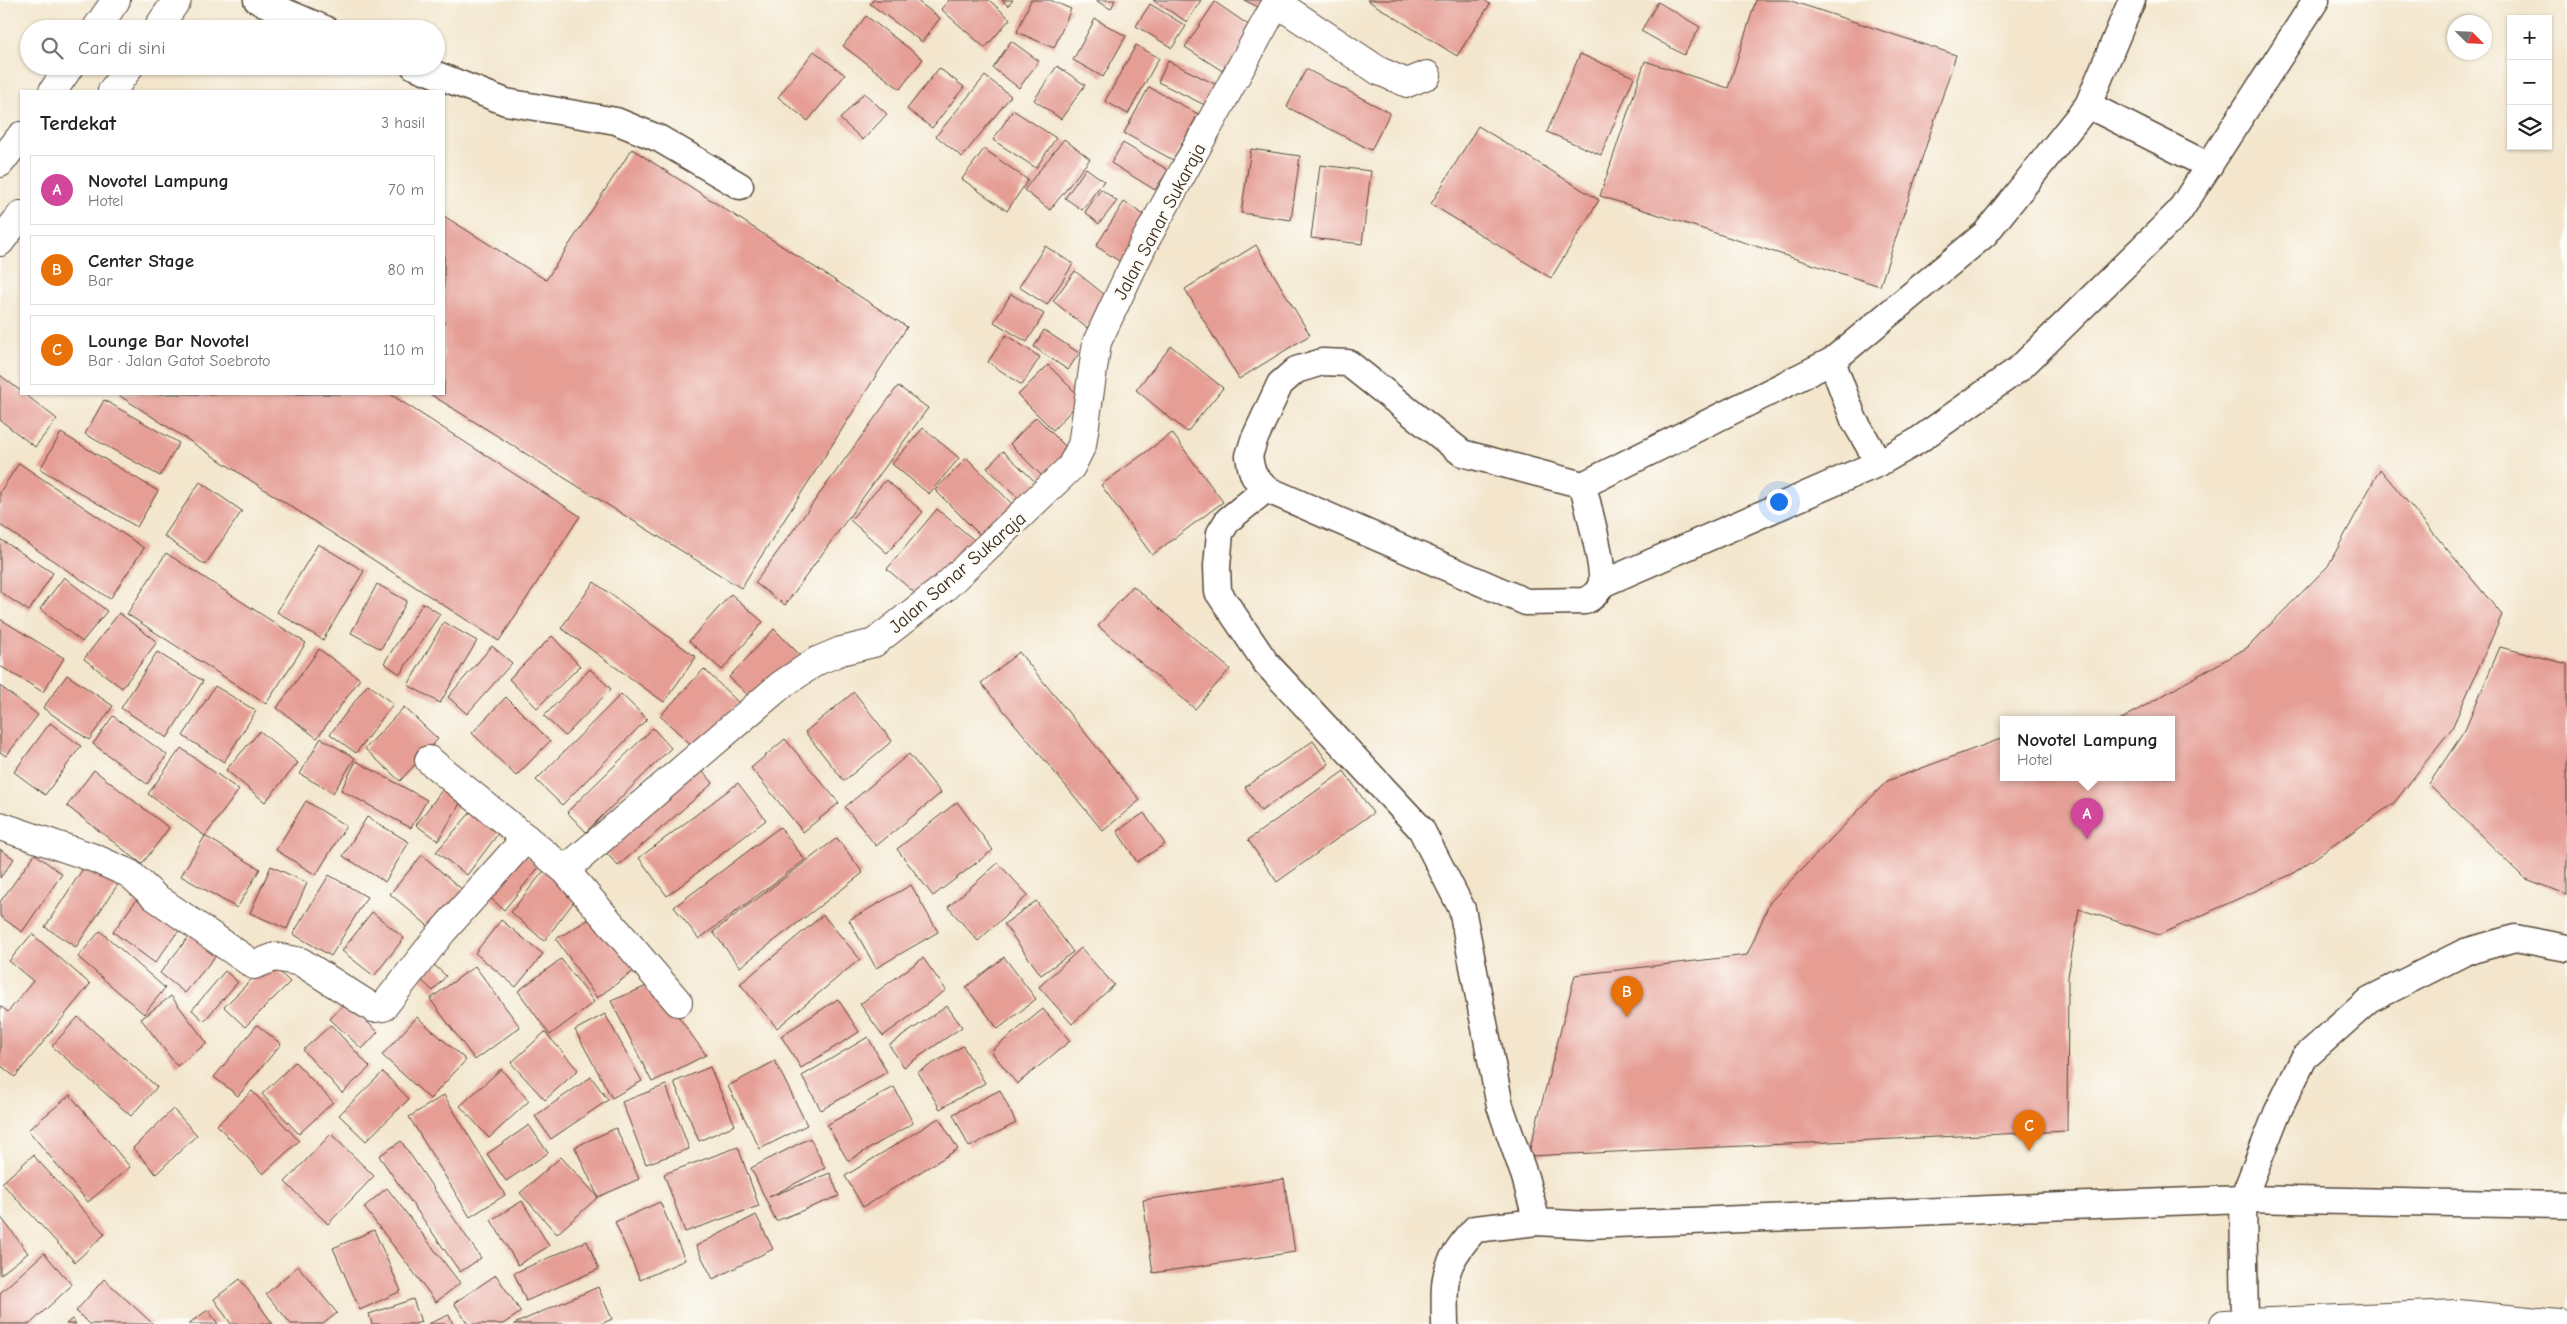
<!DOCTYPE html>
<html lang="id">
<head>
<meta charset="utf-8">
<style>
  body { margin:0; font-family:"Comic Neue",sans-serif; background:#f2f2f2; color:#202124 }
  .controls { position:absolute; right:15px; top:15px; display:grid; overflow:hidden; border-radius:0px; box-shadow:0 1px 4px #0004 }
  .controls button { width:45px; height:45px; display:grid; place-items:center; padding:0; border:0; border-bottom:1px solid #e0e0e0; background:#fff; color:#202124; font:25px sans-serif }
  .compass { position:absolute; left:2447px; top:15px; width:45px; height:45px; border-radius:50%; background:#fff; box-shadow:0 1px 4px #0004; rotate:114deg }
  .you { position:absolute; left:1778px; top:501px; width:18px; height:18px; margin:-12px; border:4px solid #fff; border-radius:50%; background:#1a73e8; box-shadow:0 0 0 8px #1a73e833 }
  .badge { display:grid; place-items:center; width:32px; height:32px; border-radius:50%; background:#2563eb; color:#fff; font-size:16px; font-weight:700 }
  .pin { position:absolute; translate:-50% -41px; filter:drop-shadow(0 1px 2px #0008) }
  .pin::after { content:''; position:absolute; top:26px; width:18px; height:15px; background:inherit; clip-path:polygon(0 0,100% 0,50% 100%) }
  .popup { position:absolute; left:2000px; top:716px; width:175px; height:65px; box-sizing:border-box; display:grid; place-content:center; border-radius:0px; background:#fff; filter:drop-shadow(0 1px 4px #0005); font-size:16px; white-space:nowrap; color:#757577 }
  .popup b { font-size:19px; color:#202124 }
  .popup::after { content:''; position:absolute; left:50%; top:100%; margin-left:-10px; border:10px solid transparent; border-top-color:#fff }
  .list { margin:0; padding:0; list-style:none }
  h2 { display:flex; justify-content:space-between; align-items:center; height:65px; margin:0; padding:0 20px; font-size:21px }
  h2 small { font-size:16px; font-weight:400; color:#757577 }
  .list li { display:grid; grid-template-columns:32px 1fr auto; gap:15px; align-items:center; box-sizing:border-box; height:70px; margin:0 10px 10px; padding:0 10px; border:1px solid #e0e0e0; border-radius:0px }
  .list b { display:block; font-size:19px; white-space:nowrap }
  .list p { margin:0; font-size:16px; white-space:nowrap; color:#757577 }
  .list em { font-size:16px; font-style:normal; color:#757577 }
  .icon { flex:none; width:28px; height:28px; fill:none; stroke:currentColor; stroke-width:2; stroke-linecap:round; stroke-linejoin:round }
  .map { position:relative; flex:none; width:2567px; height:1324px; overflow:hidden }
  .search { position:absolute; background:#fff; box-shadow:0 1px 4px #0004; left:20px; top:20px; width:425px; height:55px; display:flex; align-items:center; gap:12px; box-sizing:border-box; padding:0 18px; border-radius:28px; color:#757577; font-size:19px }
  .panel { position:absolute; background:#fff; box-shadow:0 1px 4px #0004; left:20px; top:90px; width:425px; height:305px; border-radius:0px }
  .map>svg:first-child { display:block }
  .building { fill:#e59d94 }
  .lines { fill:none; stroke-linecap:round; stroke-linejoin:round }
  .service-casing { stroke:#574638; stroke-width:29 }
  .minor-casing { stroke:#574638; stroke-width:30 }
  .primary-casing { stroke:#574638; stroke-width:30 }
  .trunk-casing { stroke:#574638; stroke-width:30 }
  .service { stroke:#fff; stroke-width:26 }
  .minor { stroke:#fff; stroke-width:28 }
  .primary { stroke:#fff; stroke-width:28 }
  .trunk { stroke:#fff; stroke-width:28 }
  .labels { text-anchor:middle; stroke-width:5; stroke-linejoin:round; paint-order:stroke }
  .street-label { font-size:19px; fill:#3b2a1e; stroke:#fdfcf7 }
</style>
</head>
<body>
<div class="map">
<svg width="2567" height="1324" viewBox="0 0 2567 1324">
  <rect width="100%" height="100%" fill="#fdfcf7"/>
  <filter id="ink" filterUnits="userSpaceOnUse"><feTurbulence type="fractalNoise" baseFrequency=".02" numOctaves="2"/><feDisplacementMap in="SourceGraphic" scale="10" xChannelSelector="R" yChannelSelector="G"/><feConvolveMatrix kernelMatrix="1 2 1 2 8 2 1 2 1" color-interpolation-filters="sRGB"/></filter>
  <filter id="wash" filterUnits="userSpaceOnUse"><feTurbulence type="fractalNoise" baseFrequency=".0096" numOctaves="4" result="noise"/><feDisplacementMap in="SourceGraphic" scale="20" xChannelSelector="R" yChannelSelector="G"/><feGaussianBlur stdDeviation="1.12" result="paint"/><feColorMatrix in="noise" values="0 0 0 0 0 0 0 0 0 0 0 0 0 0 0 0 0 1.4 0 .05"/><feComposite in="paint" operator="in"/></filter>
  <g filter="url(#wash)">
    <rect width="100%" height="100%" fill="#f3e6cd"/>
    <g id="blocks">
      <g class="building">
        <polygon points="873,0 916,0 940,18 922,42 870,4"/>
        <polygon points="949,0 989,0 1010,19 985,48 941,9"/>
        <polygon points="1002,0 1013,0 1008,6"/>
        <polygon points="1031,0 1050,0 1071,9 1054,48 1017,32"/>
        <polygon points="1095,0 1115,0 1111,9"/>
        <polygon points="1153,0 1201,0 1187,22"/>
        <polygon points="1244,0 1262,0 1258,7"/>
        <polygon points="1367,0 1484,0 1490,4 1457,56"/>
        <polygon points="1756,0 1788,0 1956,55 1880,286 1600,196 1645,61 1728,88"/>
        <polygon points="1215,2 1253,28 1224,72 1185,47"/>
        <polygon points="1658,2 1700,27 1684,55 1641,31"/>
        <polygon points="1150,4 1186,26 1172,48 1136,26"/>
        <polygon points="866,16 923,59 900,89 843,46"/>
        <polygon points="1095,19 1126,36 1103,77 1073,60"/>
        <polygon points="1011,41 1039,61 1019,88 993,68"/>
        <polygon points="1136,45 1159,58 1128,114 1105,101"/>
        <polygon points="814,51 845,75 808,121 778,97"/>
        <polygon points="1580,54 1634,77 1601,155 1547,132"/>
        <polygon points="1168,61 1223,88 1213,109 1158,82"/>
        <polygon points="1057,66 1085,85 1061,119 1034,100"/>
        <polygon points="939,68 964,87 932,128 907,109"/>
        <polygon points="1306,69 1390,113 1371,150 1287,107"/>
        <polygon points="985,76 1011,96 962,157 936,136"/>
        <polygon points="1149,87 1198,114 1173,160 1124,133"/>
        <polygon points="864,93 887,114 863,140 840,119"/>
        <polygon points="1013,110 1056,138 1036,168 993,140"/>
        <polygon points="1478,126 1599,200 1551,278 1431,204"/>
        <polygon points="1064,139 1090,159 1050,210 1024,190"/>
        <polygon points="1123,143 1168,170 1155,190 1111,163"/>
        <polygon points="632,149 907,327 741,588 430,394 444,394 444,216 546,280"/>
        <polygon points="984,149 1028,180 1007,211 962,179"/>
        <polygon points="1251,149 1300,156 1291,220 1241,213"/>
        <polygon points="1320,165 1371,171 1362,244 1311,238"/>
        <polygon points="1086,168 1104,181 1082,210 1065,198"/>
        <polygon points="1101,189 1117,201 1099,224 1085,212"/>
        <polygon points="1124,202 1150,219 1122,263 1096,246"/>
        <polygon points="1256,245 1310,335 1239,379 1185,289"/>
        <polygon points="1045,246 1073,264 1047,305 1019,287"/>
        <polygon points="1075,271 1110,299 1087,328 1053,301"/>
        <polygon points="1011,294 1044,314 1027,342 994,322"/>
        <polygon points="1044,330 1079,353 1068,370 1034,347"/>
        <polygon points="1006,335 1040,357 1022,385 988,362"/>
        <polygon points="1171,346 1223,388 1187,432 1136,390"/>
        <polygon points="1048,365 1082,399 1053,430 1018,395"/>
        <polygon points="0,375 57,419 35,447 0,420"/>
        <polygon points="898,386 928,408 785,605 755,583"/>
        <polygon points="117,394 390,394 580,516 499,641"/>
        <polygon points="104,400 179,443 160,476 85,434"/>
        <polygon points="1036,417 1076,457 1049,483 1010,444"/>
        <polygon points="923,428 959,458 929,494 892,464"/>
        <polygon points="61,433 158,491 137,527 40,469"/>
        <polygon points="1172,433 1223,502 1152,555 1101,485"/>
        <polygon points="1003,451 1044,490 1028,507 987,468"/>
        <polygon points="967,458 1014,506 982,537 935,490"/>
        <polygon points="19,463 144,548 110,599 0,525 0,492"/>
        <polygon points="2380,469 2502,615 2452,728 2394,803 2292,874 2159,935 2079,909 2068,977 2067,1131 1528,1156 1575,975 1747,955 1770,902 1887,781 2003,738 2003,778 2171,778 2171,720 2120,720 2248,647 2328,566"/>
        <polygon points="886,480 923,512 887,553 850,520"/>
        <polygon points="200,482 242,511 205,565 164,536"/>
        <polygon points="937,509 974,540 924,601 887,569"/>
        <polygon points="0,539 53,573 29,611 0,592"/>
        <polygon points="318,544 364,571 323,640 277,612"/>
        <polygon points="166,553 306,643 266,704 127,614"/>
        <polygon points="64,577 107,611 82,642 40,609"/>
        <polygon points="594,582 696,657 664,702 561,628"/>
        <polygon points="377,584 407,601 381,649 351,633"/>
        <polygon points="1133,586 1230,669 1195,709 1098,626"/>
        <polygon points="731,594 763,622 722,670 689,641"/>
        <polygon points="423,603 440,614 400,674 384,663"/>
        <polygon points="119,613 157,642 122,688 84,659"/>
        <polygon points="0,619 64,658 43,692 0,666"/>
        <polygon points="444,622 477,641 440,703 408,685"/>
        <polygon points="774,629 800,655 755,702 729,677"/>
        <polygon points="552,636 580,666 537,708 509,679"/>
        <polygon points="492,646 512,663 467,714 448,697"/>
        <polygon points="2500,647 2567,664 2567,895 2524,878 2429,784 2465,730"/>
        <polygon points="319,649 360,679 317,738 277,708"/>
        <polygon points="157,652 203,681 167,738 121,708"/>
        <polygon points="1019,652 1140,800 1103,831 981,683"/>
        <polygon points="590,669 611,689 565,736 544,716"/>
        <polygon points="704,669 739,703 696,749 660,716"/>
        <polygon points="67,675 113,706 89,740 43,708"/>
        <polygon points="368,684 393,704 356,753 330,734"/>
        <polygon points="0,686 38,715 6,756 0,752"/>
        <polygon points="215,686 256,711 224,762 183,736"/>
        <polygon points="854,692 892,741 844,781 805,732"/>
        <polygon points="621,694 647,719 562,805 536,780"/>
        <polygon points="506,697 550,741 516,776 472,733"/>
        <polygon points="404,707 438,739 400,781 365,749"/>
        <polygon points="113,716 167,755 147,784 93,744"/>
        <polygon points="50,723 81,746 45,795 14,772"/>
        <polygon points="653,728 671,748 586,832 567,812"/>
        <polygon points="260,731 298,763 265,802 226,770"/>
        <polygon points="321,738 355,758 333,793 300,774"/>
        <polygon points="785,739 839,803 803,832 751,768"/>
        <polygon points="1313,741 1329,764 1261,811 1245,787"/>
        <polygon points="181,748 239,790 205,836 148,794"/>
        <polygon points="909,754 941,793 876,846 845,807"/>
        <polygon points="356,761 427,800 411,828 341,790"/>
        <polygon points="697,765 713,783 618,866 602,848"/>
        <polygon points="94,770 169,828 142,864 67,806"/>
        <polygon points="1344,771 1373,813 1277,882 1248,840"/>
        <polygon points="449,781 465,795 438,841 416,825"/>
        <polygon points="738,783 766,820 667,896 639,858"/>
        <polygon points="306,801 346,826 316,875 276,850"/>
        <polygon points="957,802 993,850 933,896 897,849"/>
        <polygon points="478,804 504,826 467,875 436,852"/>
        <polygon points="1144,813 1165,844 1137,862 1117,831"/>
        <polygon points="367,817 409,842 385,882 343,856"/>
        <polygon points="780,827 805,860 699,939 674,907"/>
        <polygon points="205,836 260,869 237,908 181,876"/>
        <polygon points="837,838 863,873 740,967 713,932"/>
        <polygon points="0,849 14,859 0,878"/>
        <polygon points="522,852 539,867 504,910 486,894"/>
        <polygon points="35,854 62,874 22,932 0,916 0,902"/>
        <polygon points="422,855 465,892 433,930 390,894"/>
        <polygon points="998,863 1028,895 978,941 948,907"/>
        <polygon points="86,864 118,884 76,947 45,927"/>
        <polygon points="271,866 307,883 287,929 250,913"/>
        <polygon points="546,868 576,899 544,941 511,912"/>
        <polygon points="329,875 367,897 331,956 293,934"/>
        <polygon points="911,885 938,932 876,968 849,920"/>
        <polygon points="140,895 182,926 155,963 113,932"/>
        <polygon points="1036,901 1073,952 1041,975 1004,924"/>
        <polygon points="372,912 404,938 374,976 342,951"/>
        <polygon points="596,915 635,970 597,998 556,939"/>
        <polygon points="823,915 860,959 777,1028 740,984"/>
        <polygon points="501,920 543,954 516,987 475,953"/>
        <polygon points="100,931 165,988 144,1014 78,957"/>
        <polygon points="32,934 90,984 15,1077 0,1065 0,1006 8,1012 33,981 9,961"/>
        <polygon points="191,934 217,954 185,993 160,973"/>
        <polygon points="1081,948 1114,985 1072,1024 1039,987"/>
        <polygon points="1004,957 1036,999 998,1029 966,987"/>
        <polygon points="923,958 946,990 883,1036 860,1004"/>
        <polygon points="561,959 594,1002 550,1035 518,991"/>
        <polygon points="269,962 290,982 245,1027 224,1007"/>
        <polygon points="431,962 446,976 433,991 417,976"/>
        <polygon points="475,966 520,1027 475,1060 430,999"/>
        <polygon points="225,971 238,982 204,1021 192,1010"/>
        <polygon points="654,983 706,1055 652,1082 611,1001"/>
        <polygon points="171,996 207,1043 177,1066 141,1019"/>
        <polygon points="838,999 859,1032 801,1068 781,1036"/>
        <polygon points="346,1002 378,1032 362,1049 330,1019"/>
        <polygon points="947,1006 962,1027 904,1067 889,1045"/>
        <polygon points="1043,1009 1070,1041 1017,1084 991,1051"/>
        <polygon points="605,1014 642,1081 612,1098 575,1030"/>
        <polygon points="78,1017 157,1087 131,1116 52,1046"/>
        <polygon points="417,1017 466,1060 430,1099 382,1055"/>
        <polygon points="257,1025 281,1044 238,1096 214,1077"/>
        <polygon points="331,1025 370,1067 342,1093 303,1050"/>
        <polygon points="545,1032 578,1070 545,1100 511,1063"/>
        <polygon points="868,1037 887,1072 821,1110 802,1076"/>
        <polygon points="963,1046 985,1083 940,1109 918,1072"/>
        <polygon points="775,1061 807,1125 760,1149 728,1086"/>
        <polygon points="295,1062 333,1102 299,1134 262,1094"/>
        <polygon points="710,1067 735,1125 699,1141 674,1082"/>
        <polygon points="501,1069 529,1101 489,1138 460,1106"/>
        <polygon points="383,1072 409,1099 366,1141 339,1115"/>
        <polygon points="591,1077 608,1100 551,1139 535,1116"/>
        <polygon points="666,1085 689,1149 646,1164 622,1102"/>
        <polygon points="894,1087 913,1123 848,1161 827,1125"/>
        <polygon points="1000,1090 1016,1123 969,1147 953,1114"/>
        <polygon points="252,1091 299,1141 263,1174 217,1125"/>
        <polygon points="70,1095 130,1167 88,1202 28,1130"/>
        <polygon points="444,1095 505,1195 470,1217 409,1117"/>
        <polygon points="173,1109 197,1135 156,1174 133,1148"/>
        <polygon points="939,1118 958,1149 863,1207 845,1176"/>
        <polygon points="529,1125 548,1153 506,1181 487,1154"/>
        <polygon points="616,1128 639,1179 598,1197 575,1147"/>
        <polygon points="331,1134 374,1176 328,1224 285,1182"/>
        <polygon points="810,1138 825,1168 769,1197 830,1173 839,1196 776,1221 751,1168"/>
        <polygon points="401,1141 481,1258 460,1272 379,1156"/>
        <polygon points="738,1147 759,1206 685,1232 664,1174"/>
        <polygon points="33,1155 105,1234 75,1262 2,1183"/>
        <polygon points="561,1157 598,1197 557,1234 520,1193"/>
        <polygon points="1284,1179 1295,1252 1153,1273 1143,1200"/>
        <polygon points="387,1188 460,1283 436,1302 364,1207"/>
        <polygon points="522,1201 549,1246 518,1265 491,1220"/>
        <polygon points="660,1202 685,1260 640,1280 615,1222"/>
        <polygon points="756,1215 773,1249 713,1279 696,1246"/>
        <polygon points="0,1216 28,1253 0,1275"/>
        <polygon points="374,1230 401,1291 360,1310 333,1248"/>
        <polygon points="587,1241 599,1269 526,1301 514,1273"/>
        <polygon points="44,1253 72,1285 30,1324 0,1324 0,1293"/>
        <polygon points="298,1266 337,1313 323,1324 291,1324 266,1294"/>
        <polygon points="496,1275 521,1312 503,1324 468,1324 454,1303"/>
        <polygon points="104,1279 153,1324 90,1324 76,1311"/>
        <polygon points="240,1279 273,1324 231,1324 214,1299"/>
        <polygon points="598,1287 612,1319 601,1324 514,1324"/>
        <polygon points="413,1299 421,1322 415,1324 372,1324 369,1314"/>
        <polygon points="208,1310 218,1324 188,1324"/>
        <polygon points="449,1315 453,1324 428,1324"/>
        <polygon points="72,1319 76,1324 66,1324"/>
      </g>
    </g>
  </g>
  <g filter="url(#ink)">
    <use href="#blocks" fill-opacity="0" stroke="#574638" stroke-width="1"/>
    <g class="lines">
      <g class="service-casing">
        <g id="service">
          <polyline points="257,0 325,29"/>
          <polyline points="2132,0 2088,105 1985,234 1832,361 1854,420 1879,463 1916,442 2020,368 2179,212 2316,0"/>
          <polyline points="414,66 506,102 616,121 660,139 740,186"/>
          <polyline points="2088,105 2209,166"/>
          <path d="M 1583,485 C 1587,504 1606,571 1601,585 C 1598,593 1592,598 1585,601 L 1526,602 L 1266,489 L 1254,476 L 1251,467 L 1249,456 L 1254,440 L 1280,384 L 1296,370 L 1322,362 L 1348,363 L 1462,453 L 1583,485 L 1832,361"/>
          <polyline points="1266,489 1228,520 1220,533 1217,566 1218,592 1266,663 1421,829 1462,909 1500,1106 1525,1177 1537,1222 1589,1225 2243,1199 2567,1205"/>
          <polyline points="1602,584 1879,463"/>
          <polyline points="2245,1323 2243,1199 2277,1113 2304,1058 2369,1000 2465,952 2515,938 2567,948"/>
          <path d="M 1445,1324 C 1444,1276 1442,1266 1475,1229 L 1537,1222"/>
        </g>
      </g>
      <g class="minor-casing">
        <g id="minor">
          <polyline points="1277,3 1379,71 1407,83 1427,75"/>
          <polyline points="429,760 565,870 781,685 817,661 841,651 874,643 944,588 1071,467 1082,445 1097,342 1144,243 1278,0"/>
          <polyline points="0,826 94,858 130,874 155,897 254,965 275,957 301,962 373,1008 383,1007 442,932 526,838"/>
          <polyline points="565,870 678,1002"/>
        </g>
      </g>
      <g class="primary-casing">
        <polyline id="primary" points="2224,1324 2458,1314 2559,1324"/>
      </g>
      <g class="trunk-casing">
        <g id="trunk">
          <polyline points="96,29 116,0"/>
          <polyline points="157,29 177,0"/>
          <polyline points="53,91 70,66"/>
          <polyline points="112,91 130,66"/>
          <polyline points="0,163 21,136"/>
          <polyline points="0,242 21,215"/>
        </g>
      </g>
      <use href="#service" class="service"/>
      <use href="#minor" class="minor"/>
      <use href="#primary" class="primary"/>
      <use href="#trunk" class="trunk"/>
    </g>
  </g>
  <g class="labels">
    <g class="street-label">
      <text transform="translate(1159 221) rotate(-62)" y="7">Jalan Sanar Sukaraja</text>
      <text transform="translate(957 572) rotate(-41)" y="7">Jalan Sanar Sukaraja</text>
    </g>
  </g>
</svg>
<div class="controls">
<button>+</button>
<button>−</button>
<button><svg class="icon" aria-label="layers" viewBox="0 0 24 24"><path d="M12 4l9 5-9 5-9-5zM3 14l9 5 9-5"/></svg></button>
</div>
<svg class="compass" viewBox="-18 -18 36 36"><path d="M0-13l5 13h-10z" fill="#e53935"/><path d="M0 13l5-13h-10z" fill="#757577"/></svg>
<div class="you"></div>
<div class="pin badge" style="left:2087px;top:839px;background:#d1479c">A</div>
<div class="popup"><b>Novotel Lampung</b>Hotel</div>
<div class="pin badge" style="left:1627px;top:1017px;background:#e8710a">B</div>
<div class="pin badge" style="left:2029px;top:1151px;background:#e8710a">C</div>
<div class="search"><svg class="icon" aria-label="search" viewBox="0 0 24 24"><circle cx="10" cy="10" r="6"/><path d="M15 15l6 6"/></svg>Cari di sini</div>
<section class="panel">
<h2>Terdekat<small>3 hasil</small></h2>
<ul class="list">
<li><span class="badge" style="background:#d1479c">A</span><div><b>Novotel Lampung</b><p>Hotel</p></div><em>70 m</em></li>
<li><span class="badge" style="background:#e8710a">B</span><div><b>Center Stage</b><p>Bar</p></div><em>80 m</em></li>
<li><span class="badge" style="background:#e8710a">C</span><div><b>Lounge Bar Novotel</b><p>Bar · Jalan Gatot Soebroto</p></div><em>110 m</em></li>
</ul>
</section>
</div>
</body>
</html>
